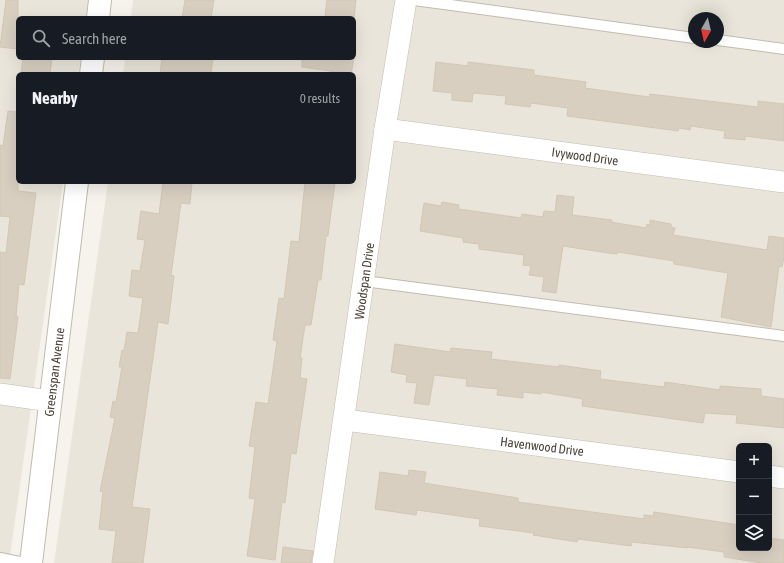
<!DOCTYPE html>
<html lang="en">
<head>
<meta charset="utf-8">
<style>
  body { margin:0; font-family:"Asap Condensed",sans-serif; background:#242831; color:#f1f3f6 }
  .controls { position:absolute; right:12px; bottom:12px; display:grid; overflow:hidden; border-radius:6px; box-shadow:0 4px 16px #0002 }
  .controls button { width:36px; height:36px; display:grid; place-items:center; padding:0; border:0; border-bottom:1px solid #363941; background:#171b24; color:#f1f3f6; font:20px sans-serif }
  .compass { position:absolute; left:688px; top:12px; width:36px; height:36px; border-radius:50%; background:#171b24; box-shadow:0 4px 16px #0002; rotate:188deg }
  .list { margin:0; padding:0; list-style:none }
  h2 { display:flex; justify-content:space-between; align-items:center; height:52px; margin:0; padding:0 16px; font-size:17px }
  h2 small { font-size:13px; font-weight:400; color:#9ea1a6 }
  .icon { flex:none; width:22px; height:22px; fill:none; stroke:currentColor; stroke-width:2; stroke-linecap:round; stroke-linejoin:round }
  .map { position:relative; flex:none; width:784px; height:563px; overflow:hidden }
  .search { position:absolute; background:#171b24; box-shadow:0 4px 16px #0002; left:16px; top:16px; width:340px; height:44px; display:flex; align-items:center; gap:10px; box-sizing:border-box; padding:0 14px; border-radius:6px; color:#9ea1a6; font-size:15px }
  .panel { position:absolute; background:#171b24; box-shadow:0 4px 16px #0002; left:16px; top:72px; width:340px; height:112px; border-radius:6px }
  .map>svg:first-child { display:block }
  .residential { fill:#eae5da; fill-rule:evenodd }
  .building { fill:#d8cfc1; stroke:#d3c7b4 }
  .lines { fill:none; stroke-linecap:round; stroke-linejoin:round }
  .service-casing { stroke:#c2bbae; stroke-width:12 }
  .minor-casing { stroke:#c2bbae; stroke-width:22 }
  .tertiary-casing { stroke:#c2bbae; stroke-width:24 }
  .service { stroke:#fff; stroke-width:10 }
  .minor { stroke:#fff; stroke-width:21 }
  .tertiary { stroke:#fff; stroke-width:22 }
  .labels { text-anchor:middle; stroke-width:3; stroke-linejoin:round; paint-order:stroke }
  .street-label { font-size:13px; fill:#4b4439; stroke:#fff }
</style>
</head>
<body>
<div class="map">
<svg width="784" height="563" viewBox="0 0 784 563">
  <rect width="100%" height="100%" fill="#f6f3ec"/>
  <g class="residential">
    <polygon points="0,0 89,0 86,18 18,18 18,58 81,58 78,74 18,74 18,182 63,182 9,563 0,563"/>
    <path d="M 133,0 L 784,0 L 784,563 L 54,563 L 108,182 L 354,182 L 354,74 L 123,74 L 125,58 L 354,58 L 354,18 L 131,18 ZM 694,18 L 718,18 L 718,42 L 694,42 ZM 739,446 L 769,446 L 769,548 L 739,548 Z"/>
  </g>
  <g class="building">
    <polygon points="6,0 18,0 18,49 0,47"/>
    <polygon points="185,0 214,0 211,18 182,18"/>
    <polygon points="327,0 356,0 354,18 325,16"/>
    <polygon points="23,58 52,58 50,74 21,74"/>
    <polygon points="162,58 213,58 211,74 160,74"/>
    <polygon points="302,58 354,58 351,74 302,67"/>
    <polygon points="436,62 468,66 468,62 534,70 534,75 586,82 585,88 649,97 650,94 758,107 758,101 784,104 784,141 745,136 745,140 724,138 725,131 691,126 690,130 679,128 678,131 567,116 568,108 531,103 530,107 505,104 506,96 473,93 472,102 452,100 452,93 433,91"/>
    <polygon points="8,111 18,112 18,191 36,193 24,285 19,284 16,316 18,317 10,379 0,378 0,252 6,253 10,217 0,216 0,145 3,146"/>
    <polygon points="163,182 192,182 190,204 181,203 171,275 174,276 168,324 158,322 132,507 150,509 143,563 112,563 116,531 99,529 103,492 100,491 115,418 110,417 113,401 116,402 122,367 119,367 122,350 124,351 127,332 138,333 143,298 129,296 132,270 140,271 145,240 137,239 141,211 159,214"/>
    <polygon points="305,182 335,182 328,236 326,236 321,280 318,280 311,325 305,325 300,358 302,358 300,378 307,379 296,454 291,453 285,503 282,502 275,560 247,556 255,499 249,498 255,447 249,446 256,402 268,404 277,341 273,340 279,298 284,299 291,241 299,242"/>
    <polygon points="557,195 574,197 572,215 612,220 611,222 646,228 647,224 650,225 650,220 671,224 671,227 675,228 673,235 767,250 769,236 784,238 784,257 782,267 779,266 771,327 721,317 728,273 674,264 674,261 618,252 617,254 608,253 563,246 556,293 542,291 544,277 529,275 531,266 523,265 524,255 479,249 479,244 463,242 463,238 420,231 424,203 441,206 442,202 459,205 459,209 521,218 522,214 543,217 544,211 555,212"/>
    <polygon points="395,344 450,352 451,348 492,352 491,359 559,367 559,365 601,371 600,379 664,387 665,382 720,390 720,386 761,389 761,396 784,399 784,428 736,423 737,415 705,413 703,423 582,406 583,399 541,392 541,394 523,392 523,398 497,395 498,389 466,386 467,379 434,375 429,405 414,403 417,383 406,382 407,375 391,372"/>
    <polygon points="409,470 426,472 424,483 518,498 518,502 644,519 644,515 653,516 654,512 739,525 739,548 769,548 769,538 784,540 784,563 762,563 724,557 724,552 687,547 687,548 632,542 631,546 578,539 577,542 533,535 534,533 479,526 480,519 417,510 416,515 375,509 380,472 408,476"/>
    <polygon points="283,547 313,551 311,563 281,563"/>
  </g>
  <g class="lines">
    <g class="service-casing">
      <g id="service">
        <polyline points="414,0 694,38"/>
        <polyline points="718,40 784,49"/>
        <polyline points="364,281 784,336"/>
        <polyline points="0,558 25,563"/>
      </g>
    </g>
    <g class="minor-casing">
      <g id="minor">
        <polyline points="385,129 784,182"/>
        <polyline points="0,394 50,401"/>
        <polyline points="345,420 739,472"/>
        <polyline points="769,476 784,478"/>
        <polyline points="323,563 385,129 406,0"/>
      </g>
    </g>
    <g class="tertiary-casing">
      <g id="tertiary">
        <polyline points="98,18 100,0"/>
        <polyline points="91,74 93,58"/>
        <polyline points="31,563 77,182"/>
      </g>
    </g>
    <use href="#service" class="service"/>
    <use href="#minor" class="minor"/>
    <use href="#tertiary" class="tertiary"/>
  </g>
  <g class="labels">
    <g class="street-label">
      <text transform="translate(585 156) rotate(8)" y="5">Ivywood Drive</text>
      <text transform="translate(364 281) rotate(-82)" y="5">Woodspan Drive</text>
      <text transform="translate(54 372) rotate(-83)" y="5">Greenspan Avenue</text>
      <text transform="translate(542 446) rotate(7)" y="5">Havenwood Drive</text>
    </g>
  </g>
</svg>
<div class="controls">
<button>+</button>
<button>−</button>
<button><svg class="icon" aria-label="layers" viewBox="0 0 24 24"><path d="M12 4l9 5-9 5-9-5zM3 14l9 5 9-5"/></svg></button>
</div>
<svg class="compass" viewBox="-18 -18 36 36"><path d="M0-13l5 13h-10z" fill="#e53935"/><path d="M0 13l5-13h-10z" fill="#9ea1a6"/></svg>
<div class="search"><svg class="icon" aria-label="search" viewBox="0 0 24 24"><circle cx="10" cy="10" r="6"/><path d="M15 15l6 6"/></svg>Search here</div>
<section class="panel">
<h2>Nearby<small>0 results</small></h2>
<ul class="list">
</ul>
</section>
</div>
</body>
</html>
